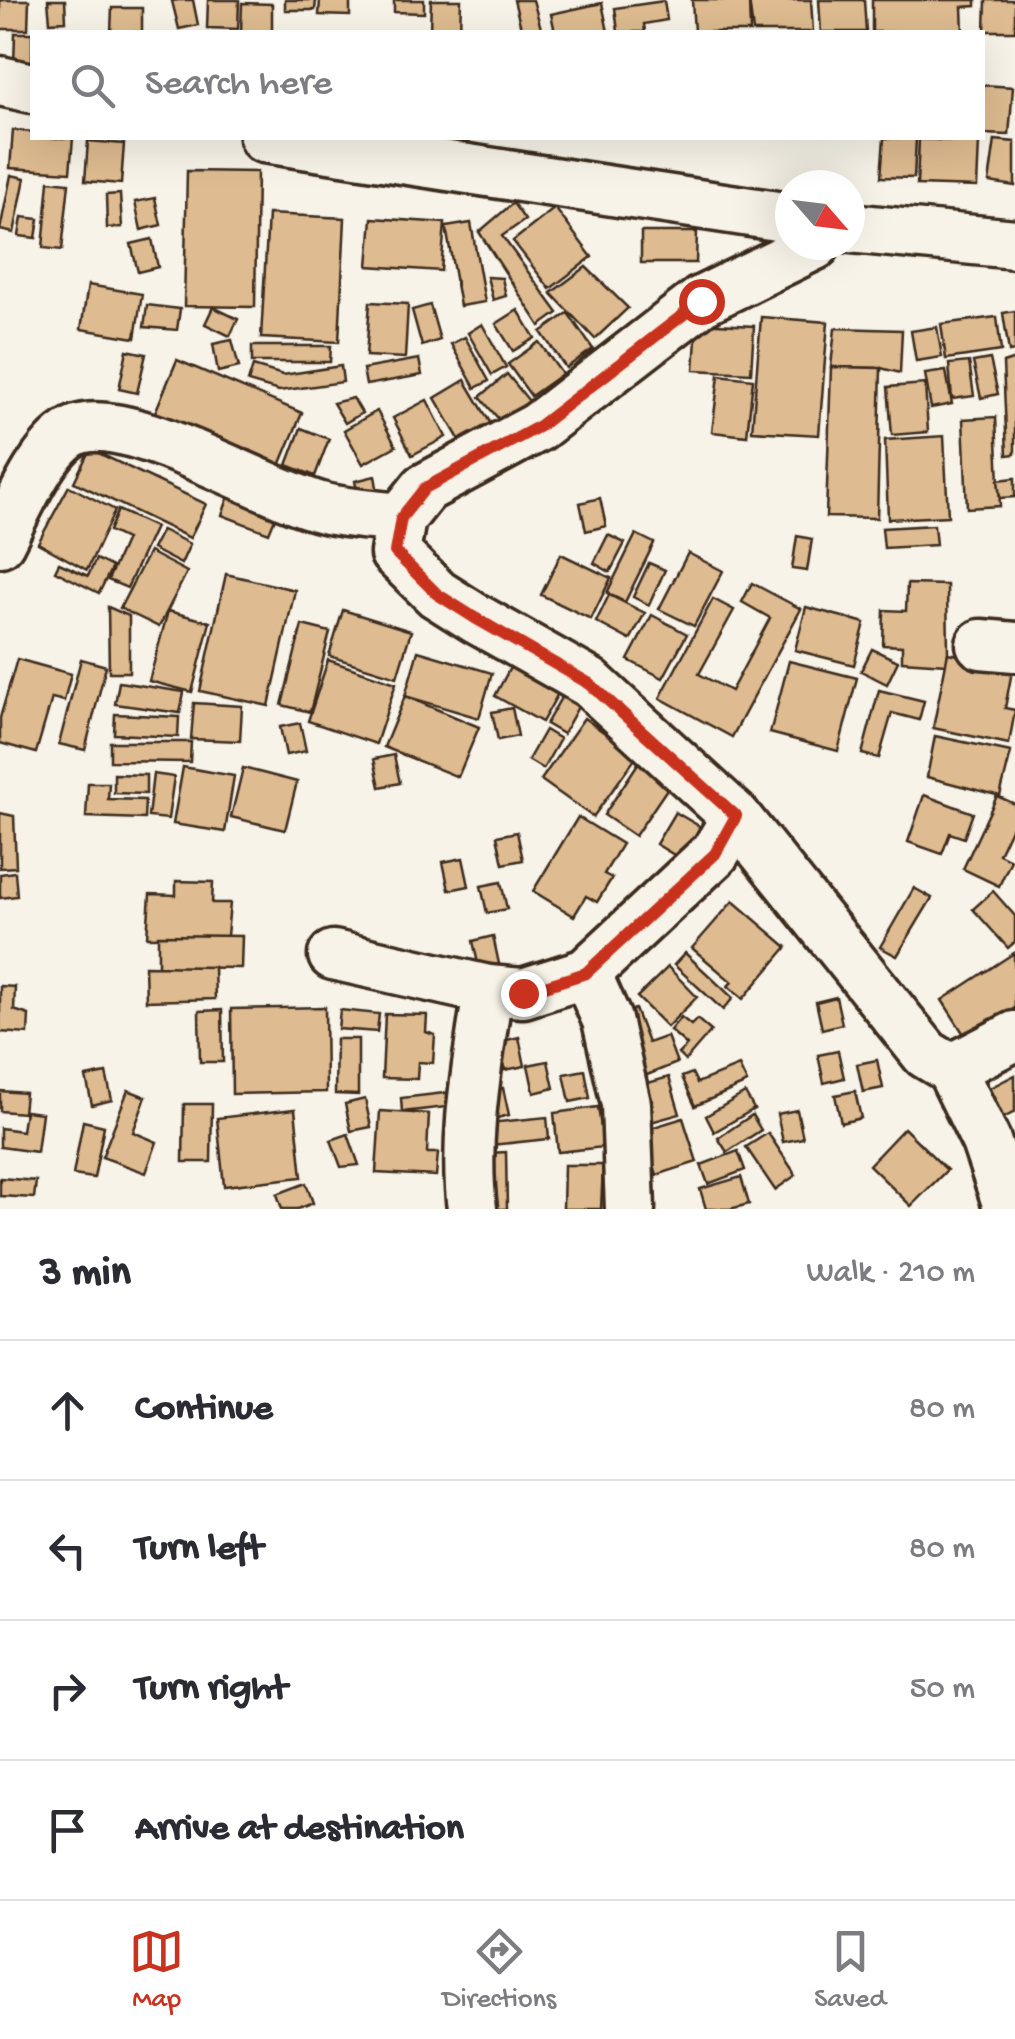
<!DOCTYPE html>
<html lang="en">
<head>
<meta charset="utf-8">
<style>
  body { margin:0; font-family:"Gochi Hand",sans-serif; background:#f7f7f7; color:#2b2b33 }
  .compass { position:absolute; left:775px; top:170px; width:90px; height:90px; border-radius:50%; background:#fff; box-shadow:0 10px 40px #0002; rotate:118deg }
  .stop { position:absolute; width:30px; height:30px; margin:-22px; border:8px solid #c8321e; border-radius:50%; background:#fff }
  .stop.end { background:#c8321e; border-color:#fff; box-shadow:0 2px 10px #0008 }
  .list { margin:0; padding:0; list-style:none }
  h2 { display:flex; justify-content:space-between; align-items:center; height:130px; margin:0; padding:0 40px; font-size:42px }
  h2 small { font-size:32px; font-weight:400; color:#7c7c81 }
  .list li { display:grid; grid-template-columns:65px 1fr auto; gap:30px; align-items:center; box-sizing:border-box; height:140px; padding:0 40px; border-top:2px solid #e1e1e2 }
  .list b { display:block; font-size:38px; white-space:nowrap }
  .list em { font-size:32px; font-style:normal; color:#7c7c81 }
  .icon { flex:none; width:55px; height:55px; fill:none; stroke:currentColor; stroke-width:2; stroke-linecap:round; stroke-linejoin:round }
  .map { position:relative; flex:none; width:1015px; height:1209px; overflow:hidden }
  .search { position:absolute; background:#fff; box-shadow:0 10px 40px #0002; left:30px; right:30px; top:30px; height:110px; display:flex; align-items:center; gap:25px; box-sizing:border-box; padding:0 35px; border-radius:0px; color:#7c7c81; font-size:38px }
  .sheet { height:690px; background:#fff }
  nav { display:flex; justify-content:space-around; align-items:center; box-sizing:border-box; height:140px; border-top:2px solid #e1e1e2; background:#fff; font-size:28px; color:#7c7c81 }
  nav a { display:grid; justify-items:center; gap:5px }
  nav .on { color:#c8321e }
  .map>svg:first-child { display:block }
  .building { fill:#debb90; stroke:#3b2a1e; stroke-width:2.5 }
  .lines { fill:none; stroke-linecap:round; stroke-linejoin:round }
  .minor-casing { stroke:#3b2a1e; stroke-width:55 }
  .minor { stroke:#f7f3e8; stroke-width:48 }
  .route { stroke:#c8321e; stroke-width:12 }
</style>
</head>
<body>
<div class="map">
<svg width="1015" height="1209" viewBox="0 0 1015 1209">
  <rect width="100%" height="100%" fill="#f7f3e8"/>
  <filter id="ink" filterUnits="userSpaceOnUse"><feTurbulence type="fractalNoise" baseFrequency=".01" numOctaves="2"/><feDisplacementMap in="SourceGraphic" scale="20" xChannelSelector="R" yChannelSelector="G"/><feConvolveMatrix kernelMatrix="1 2 1 2 8 2 1 2 1" color-interpolation-filters="sRGB"/></filter>
  <g filter="url(#ink)">
    <g class="building">
      <polygon points="0,0 29,0 28,29 0,29"/>
      <polygon points="48,0 65,0 66,21 50,22"/>
      <polygon points="179,0 193,0 198,25 179,29 172,1"/>
      <polygon points="208,0 239,0 238,29 207,28"/>
      <polygon points="285,0 316,0 315,10 285,10"/>
      <polygon points="320,0 350,0 350,16 319,15"/>
      <polygon points="394,0 424,0 424,13 394,12"/>
      <polygon points="431,0 461,0 460,31 430,31"/>
      <polygon points="514,0 533,0 542,32 522,32"/>
      <polygon points="692,0 749,0 750,32 694,32"/>
      <polygon points="749,0 811,0 813,32 753,32"/>
      <polygon points="819,0 864,0 866,32 821,32"/>
      <polygon points="872,0 976,0 976,6 962,7 963,32 872,32"/>
      <polygon points="986,0 1015,0 1015,31 985,31"/>
      <polygon points="664,1 667,20 644,24 645,32 618,32 615,8"/>
      <polygon points="242,3 272,4 272,32 241,32"/>
      <polygon points="602,3 608,32 555,32 551,14"/>
      <polygon points="112,8 142,8 142,32 111,32"/>
      <polygon points="15,33 32,33 32,65 14,65"/>
      <polygon points="982,85 1013,87 1009,135 982,134"/>
      <polygon points="13,130 32,132 32,138 73,138 70,172 10,168"/>
      <polygon points="884,138 916,138 914,178 881,177"/>
      <polygon points="919,139 979,142 977,187 917,185"/>
      <polygon points="995,140 1015,142 1015,186 989,182"/>
      <polygon points="88,141 124,144 121,184 85,181"/>
      <polygon points="187,171 257,172 255,307 184,306"/>
      <polygon points="11,175 25,178 14,233 0,230"/>
      <polygon points="49,181 69,183 62,250 43,248"/>
      <polygon points="120,194 122,227 107,228 106,195"/>
      <polygon points="155,198 161,225 141,230 135,202"/>
      <polygon points="513,203 525,220 502,236 558,313 540,326 479,232"/>
      <polygon points="555,208 592,257 550,289 513,241"/>
      <polygon points="268,214 345,218 339,342 261,338"/>
      <polygon points="22,217 39,219 36,238 19,236"/>
      <polygon points="372,218 445,223 441,271 368,266"/>
      <polygon points="471,223 485,302 460,306 446,227"/>
      <polygon points="641,232 697,232 696,263 641,263"/>
      <polygon points="152,239 158,267 138,272 131,244"/>
      <polygon points="586,267 628,308 595,339 551,293"/>
      <polygon points="487,277 502,278 506,296 493,300"/>
      <polygon points="88,285 142,294 135,338 81,329"/>
      <polygon points="370,302 408,304 405,358 366,356"/>
      <polygon points="147,305 180,309 177,330 144,327"/>
      <polygon points="430,305 440,340 422,346 412,310"/>
      <polygon points="213,307 238,319 230,336 205,324"/>
      <polygon points="518,310 535,338 513,351 496,324"/>
      <polygon points="1015,311 1015,351 1009,352 1003,313"/>
      <polygon points="568,313 593,349 566,368 541,332"/>
      <polygon points="761,317 828,322 819,435 752,431"/>
      <polygon points="997,317 1001,351 946,359 941,324"/>
      <polygon points="697,323 754,326 751,373 694,370"/>
      <polygon points="482,324 506,367 492,375 468,333"/>
      <polygon points="937,327 942,357 916,361 911,331"/>
      <polygon points="835,328 902,330 900,373 881,368 831,367"/>
      <polygon points="465,337 489,381 475,388 451,344"/>
      <polygon points="232,340 239,367 218,372 213,344"/>
      <polygon points="539,342 562,374 531,396 508,364"/>
      <polygon points="252,346 331,346 330,362 252,362"/>
      <polygon points="127,350 146,354 137,393 119,389"/>
      <polygon points="419,359 422,375 366,385 363,369"/>
      <polygon points="990,359 998,394 981,398 973,362"/>
      <polygon points="1015,359 1015,454 1007,455 1003,363"/>
      <polygon points="177,360 302,413 276,475 151,422"/>
      <polygon points="969,362 974,396 952,399 949,364"/>
      <polygon points="253,366 283,375 341,366 343,382 279,391 248,382"/>
      <polygon points="831,367 881,368 877,518 826,517"/>
      <polygon points="946,371 952,404 931,408 925,374"/>
      <polygon points="507,374 529,401 502,423 480,397"/>
      <polygon points="719,375 753,379 747,436 712,432"/>
      <polygon points="465,380 494,429 463,446 435,398"/>
      <polygon points="925,384 928,432 892,435 888,387"/>
      <polygon points="353,398 362,413 345,423 333,403"/>
      <polygon points="427,400 446,437 412,455 393,418"/>
      <polygon points="377,411 396,446 363,464 344,430"/>
      <polygon points="996,417 1000,506 967,508 963,419"/>
      <polygon points="301,428 329,439 315,476 287,465"/>
      <polygon points="944,436 948,516 888,519 885,440"/>
      <polygon points="90,449 206,504 190,538 74,482"/>
      <polygon points="375,476 380,504 361,508 355,481"/>
      <polygon points="1015,478 1015,497 1000,498 998,480"/>
      <polygon points="69,486 115,510 87,570 38,543"/>
      <polygon points="230,493 278,511 269,533 222,515"/>
      <polygon points="600,498 606,526 586,531 580,503"/>
      <polygon points="118,510 155,527 127,588 108,580 126,539 109,531"/>
      <polygon points="934,525 936,545 884,548 882,528"/>
      <polygon points="162,530 190,544 181,564 152,549"/>
      <polygon points="636,534 654,543 625,602 607,593"/>
      <polygon points="608,535 625,543 610,572 594,563"/>
      <polygon points="797,536 812,539 807,571 792,569"/>
      <polygon points="149,552 187,572 159,627 120,608"/>
      <polygon points="688,553 723,571 694,626 659,609"/>
      <polygon points="561,554 611,578 591,619 541,595"/>
      <polygon points="96,559 112,567 99,593 55,571 59,563 88,576"/>
      <polygon points="649,563 665,570 649,605 633,597"/>
      <polygon points="226,574 295,590 269,706 200,691"/>
      <polygon points="752,583 801,609 732,737 660,698 713,599 734,610 699,674 731,691 770,618 742,602"/>
      <polygon points="907,584 947,585 948,653 946,664 902,661 902,646 883,645 884,610 906,611"/>
      <polygon points="609,595 645,613 630,640 596,622"/>
      <polygon points="108,607 129,616 129,672 109,672"/>
      <polygon points="806,607 865,623 854,665 795,650"/>
      <polygon points="343,610 411,631 397,677 329,656"/>
      <polygon points="168,611 210,622 192,692 149,681"/>
      <polygon points="652,615 687,634 663,678 628,660"/>
      <polygon points="302,625 330,632 310,712 282,705"/>
      <polygon points="872,649 898,661 887,684 861,671"/>
      <polygon points="418,651 492,673 479,718 405,696"/>
      <polygon points="948,653 1013,666 1005,708 1015,710 1009,744 933,728"/>
      <polygon points="17,659 71,674 64,701 52,698 36,753 0,743 0,718"/>
      <polygon points="81,659 106,666 85,750 59,744"/>
      <polygon points="328,660 396,683 376,744 308,721"/>
      <polygon points="789,661 857,678 838,751 770,733"/>
      <polygon points="512,664 560,690 542,722 495,696"/>
      <polygon points="119,682 184,692 180,713 115,704"/>
      <polygon points="879,690 924,701 919,720 892,713 879,758 862,754"/>
      <polygon points="405,696 479,727 458,777 384,747"/>
      <polygon points="562,696 579,705 563,734 546,724"/>
      <polygon points="194,703 242,706 240,741 191,739"/>
      <polygon points="512,708 518,736 498,740 492,712"/>
      <polygon points="115,714 179,717 178,737 114,734"/>
      <polygon points="584,718 637,756 593,817 541,780"/>
      <polygon points="300,723 306,751 286,755 280,727"/>
      <polygon points="545,730 560,739 543,769 528,760"/>
      <polygon points="935,736 1011,752 1000,796 927,777"/>
      <polygon points="110,742 191,742 190,762 110,761"/>
      <polygon points="394,755 400,783 380,787 374,759"/>
      <polygon points="639,762 671,783 635,836 604,815"/>
      <polygon points="183,767 234,776 225,832 173,824"/>
      <polygon points="243,768 297,782 285,830 231,817"/>
      <polygon points="114,774 146,775 146,794 114,793"/>
      <polygon points="153,774 174,777 168,819 148,817"/>
      <polygon points="88,783 109,783 108,799 145,800 144,819 86,817"/>
      <polygon points="924,795 973,813 964,838 950,833 942,854 908,842"/>
      <polygon points="997,796 1015,804 1015,820 999,854 1011,860 999,886 963,869"/>
      <polygon points="675,812 699,826 700,850 691,865 656,844"/>
      <polygon points="0,813 14,816 16,867 0,868"/>
      <polygon points="578,817 622,844 604,874 612,878 597,902 586,896 574,916 533,891"/>
      <polygon points="517,832 523,860 503,864 497,836"/>
      <polygon points="463,858 469,886 449,890 443,862"/>
      <polygon points="15,872 17,896 0,898 0,874"/>
      <polygon points="176,881 213,882 212,903 230,903 227,936 147,937 150,894 176,895"/>
      <polygon points="501,882 507,909 487,913 481,886"/>
      <polygon points="914,888 932,898 897,956 880,947"/>
      <polygon points="993,891 1015,916 1015,942 1008,948 973,909"/>
      <polygon points="733,901 787,947 743,999 728,986 732,982 692,948"/>
      <polygon points="158,935 242,936 241,968 158,967"/>
      <polygon points="493,936 499,964 479,968 473,941"/>
      <polygon points="685,953 733,998 723,1010 674,965"/>
      <polygon points="1014,953 1015,1008 967,1039 942,1000"/>
      <polygon points="145,966 214,967 215,999 146,1001"/>
      <polygon points="668,967 697,997 667,1027 637,997"/>
      <polygon points="0,986 15,987 14,1010 29,1015 28,1034 0,1032"/>
      <polygon points="836,997 842,1024 822,1029 816,1002"/>
      <polygon points="325,1007 326,1092 232,1094 231,1009"/>
      <polygon points="635,1009 648,1043 667,1036 677,1063 642,1077 619,1015"/>
      <polygon points="222,1010 223,1062 200,1062 199,1011"/>
      <polygon points="340,1010 379,1014 377,1032 338,1029"/>
      <polygon points="385,1014 427,1015 426,1032 435,1035 433,1063 418,1062 417,1079 382,1078"/>
      <polygon points="681,1017 691,1025 697,1019 711,1031 685,1061 678,1054 687,1045 670,1030"/>
      <polygon points="519,1037 525,1066 505,1070 499,1042"/>
      <polygon points="336,1039 358,1039 358,1095 335,1094"/>
      <polygon points="838,1051 844,1078 824,1083 818,1055"/>
      <polygon points="877,1060 883,1088 863,1092 857,1064"/>
      <polygon points="548,1061 554,1088 534,1093 528,1065"/>
      <polygon points="739,1066 747,1083 695,1106 682,1077 692,1073 697,1083"/>
      <polygon points="585,1070 590,1098 570,1102 564,1074"/>
      <polygon points="106,1073 112,1100 92,1105 86,1077"/>
      <polygon points="1015,1075 1015,1112 995,1122 980,1093"/>
      <polygon points="669,1077 680,1114 640,1125 630,1088"/>
      <polygon points="503,1088 509,1115 489,1120 483,1092"/>
      <polygon points="128,1090 146,1097 133,1132 157,1142 146,1173 102,1157"/>
      <polygon points="0,1091 25,1093 23,1113 0,1111"/>
      <polygon points="462,1091 464,1105 402,1112 401,1098"/>
      <polygon points="855,1091 861,1118 841,1123 835,1095"/>
      <polygon points="745,1093 754,1109 714,1132 706,1116"/>
      <polygon points="365,1099 371,1127 351,1131 345,1104"/>
      <polygon points="184,1104 212,1104 211,1162 183,1162"/>
      <polygon points="598,1107 604,1147 558,1152 554,1113"/>
      <polygon points="295,1109 302,1177 224,1186 217,1118"/>
      <polygon points="797,1110 803,1138 783,1142 777,1114"/>
      <polygon points="25,1111 42,1113 37,1152 0,1147 0,1128 22,1131"/>
      <polygon points="380,1111 429,1114 427,1153 438,1153 436,1176 376,1173"/>
      <polygon points="752,1115 761,1130 727,1152 718,1138"/>
      <polygon points="547,1117 549,1139 491,1145 488,1123"/>
      <polygon points="683,1118 697,1162 657,1175 644,1130"/>
      <polygon points="83,1121 104,1126 94,1178 73,1175"/>
      <polygon points="904,1128 947,1170 911,1206 869,1165"/>
      <polygon points="768,1133 796,1175 775,1190 746,1147"/>
      <polygon points="348,1134 359,1165 341,1167 331,1140"/>
      <polygon points="738,1151 745,1170 708,1184 701,1165"/>
      <polygon points="506,1152 507,1209 489,1209 488,1153"/>
      <polygon points="564,1165 603,1165 601,1209 563,1209"/>
      <polygon points="741,1177 749,1204 730,1209 706,1209 700,1189"/>
      <polygon points="0,1178 36,1181 34,1198 0,1196"/>
      <polygon points="306,1183 313,1203 298,1209 282,1209 277,1194"/>
    </g>
    <g class="lines">
      <g class="minor-casing">
        <g id="minor">
          <polyline points="0,81 32,88"/>
          <polyline points="264,138 790,218"/>
          <polyline points="850,228 1015,244"/>
          <polyline points="815,245 701,301 538,427 425,488 401,518 395,553 437,594 475,618 590,683 736,817 926,1054 951,1069 986,1141 1009,1209"/>
          <path d="M 0,542 C 17,510 44,443 77,430 C 128,410 268,495 324,508 C 349,514 376,515 401,518"/>
          <polyline points="981,644 1015,647"/>
          <polyline points="333,955 488,990 523,993 586,973 715,853 736,817"/>
          <polyline points="586,973 607,1020 626,1104 630,1209"/>
          <polyline points="951,1069 1015,1036"/>
          <path d="M 472,1209 C 463,1137 478,1061 488,990"/>
        </g>
      </g>
      <use href="#minor" class="minor"/>
    </g>
  </g>
  <g class="lines" filter="url(#ink)">
    <polyline class="route" points="523,993 586,973 715,854 736,816 590,684 475,618 437,594 395,552 401,518 425,488 538,427 701,301"/>
  </g>
</svg>
<svg class="compass" viewBox="-18 -18 36 36"><path d="M0-13l5 13h-10z" fill="#e53935"/><path d="M0 13l5-13h-10z" fill="#7c7c81"/></svg>
<div class="stop" style="left:701px;top:301px"></div>
<div class="stop end" style="left:523px;top:993px"></div>
<div class="search"><svg class="icon" aria-label="search" viewBox="0 0 24 24"><circle cx="10" cy="10" r="6"/><path d="M15 15l6 6"/></svg>Search here</div>
</div>
<section class="sheet">
<h2>3 min<small>Walk · 210 m</small></h2>
<ul class="list">
<li><svg class="icon" aria-label="ahead" viewBox="0 0 24 24"><path d="M12 20V5M6 11l6-6 6 6"/></svg><div><b>Continue</b></div><em>80 m</em></li>
<li><svg class="icon" aria-label="left" viewBox="0 0 24 24"><path d="M17 20v-9H6M10 6l-5 5 5 5"/></svg><div><b>Turn left</b></div><em>80 m</em></li>
<li><svg class="icon" aria-label="right" viewBox="0 0 24 24"><path d="M7 20v-9h11M14 6l5 5-5 5"/></svg><div><b>Turn right</b></div><em>50 m</em></li>
<li><svg class="icon" aria-label="arrive" viewBox="0 0 24 24"><path d="M6 21V4h12l-3 4 3 4H6"/></svg><div><b>Arrive at destination</b></div></li>
</ul>
</section>
<nav>
<a class="on"><svg class="icon" aria-label="map" viewBox="0 0 24 24"><path d="M3 6l6-2 6 2 6-2v14l-6 2-6-2-6 2zM9 4v14M15 6v14"/></svg>Map</a>
<a><svg class="icon" aria-label="directions" viewBox="0 0 24 24"><path d="M12 3l9 9-9 9-9-9zM9 14v-3h6M13 9l2 2-2 2"/></svg>Directions</a>
<a><svg class="icon" aria-label="saved" viewBox="0 0 24 24"><path d="M7 4h10v16l-5-4-5 4z"/></svg>Saved</a>
</nav>
</body>
</html>
